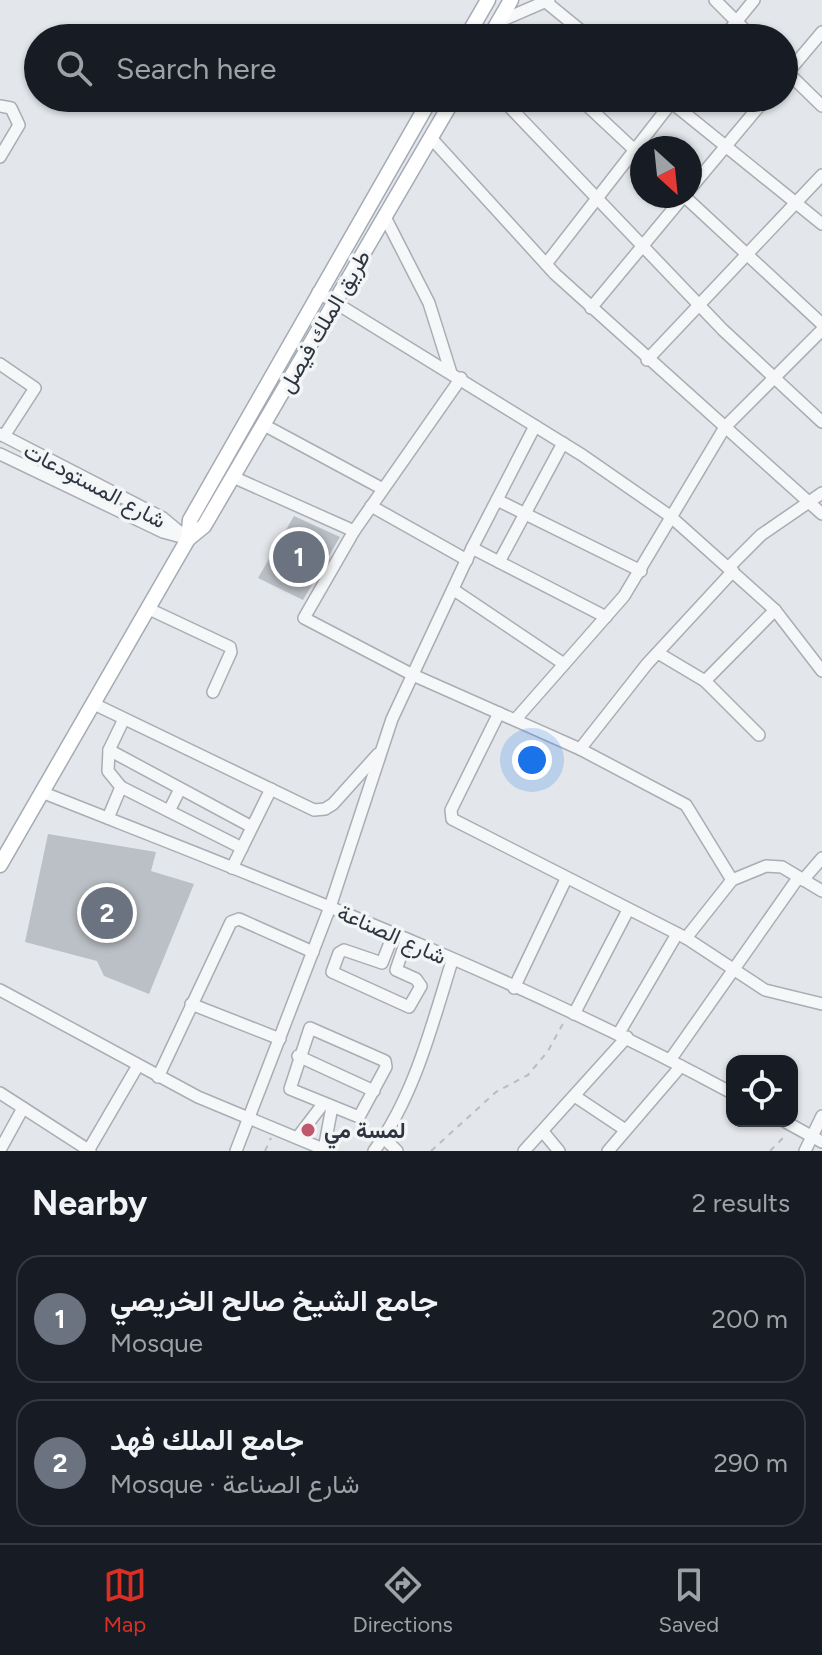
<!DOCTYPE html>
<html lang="en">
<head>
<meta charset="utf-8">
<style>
  body { margin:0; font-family:Figtree,Vazirmatn,sans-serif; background:#20242c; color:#f1f3f6 }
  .controls { position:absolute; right:24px; bottom:24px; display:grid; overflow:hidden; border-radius:16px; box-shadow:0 2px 6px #0004 }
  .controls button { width:72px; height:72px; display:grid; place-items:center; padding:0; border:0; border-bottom:2px solid #363941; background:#171b24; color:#f1f3f6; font:40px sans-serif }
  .compass { position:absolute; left:630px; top:136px; width:72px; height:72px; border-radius:50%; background:#171b24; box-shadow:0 2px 6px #0004; rotate:153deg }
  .you { position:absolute; left:532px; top:760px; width:28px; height:28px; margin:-20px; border:6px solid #fff; border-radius:50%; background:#1a73e8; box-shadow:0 0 0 12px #1a73e833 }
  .badge { display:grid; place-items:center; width:52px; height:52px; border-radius:50%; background:#d93025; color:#fff; font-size:26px; font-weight:700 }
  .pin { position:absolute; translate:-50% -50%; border:4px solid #fff; box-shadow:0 2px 8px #0006 }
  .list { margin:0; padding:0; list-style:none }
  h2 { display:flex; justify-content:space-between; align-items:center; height:104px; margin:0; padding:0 32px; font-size:34px }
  h2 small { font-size:26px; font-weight:400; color:#9ea1a6 }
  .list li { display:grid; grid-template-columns:52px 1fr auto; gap:24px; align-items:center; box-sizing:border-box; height:128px; margin:0 16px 16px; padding:0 16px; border:2px solid #363941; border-radius:24px }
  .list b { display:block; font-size:30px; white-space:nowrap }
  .list p { margin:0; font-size:26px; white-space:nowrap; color:#9ea1a6 }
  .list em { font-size:26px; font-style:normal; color:#9ea1a6 }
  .icon { flex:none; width:44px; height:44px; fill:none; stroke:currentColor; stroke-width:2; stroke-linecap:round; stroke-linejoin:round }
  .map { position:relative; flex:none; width:822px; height:1151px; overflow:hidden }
  .search { position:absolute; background:#171b24; box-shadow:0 2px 6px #0004; left:24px; right:24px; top:24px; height:88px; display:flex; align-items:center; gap:20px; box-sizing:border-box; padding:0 28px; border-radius:44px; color:#9ea1a6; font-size:30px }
  .sheet { height:392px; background:#171b24 }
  nav { display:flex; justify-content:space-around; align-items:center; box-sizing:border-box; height:112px; border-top:2px solid #363941; background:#171b24; font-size:22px; color:#9ea1a6 }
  nav a { display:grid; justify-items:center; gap:4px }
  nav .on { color:#d93025 }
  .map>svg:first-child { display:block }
  .building { fill:#bbc0c6 }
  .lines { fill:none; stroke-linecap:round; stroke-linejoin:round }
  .minor-casing { stroke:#a9adb4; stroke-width:14 }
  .major-casing { stroke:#a4abb4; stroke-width:17 }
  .path { stroke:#b9bdc1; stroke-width:2; stroke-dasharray:6 6; stroke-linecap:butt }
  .minor { stroke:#f5f7f8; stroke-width:11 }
  .major { stroke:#fff; stroke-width:14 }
  .poi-dot { fill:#bf576f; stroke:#f3f5f7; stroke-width:3 }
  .labels { text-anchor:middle; stroke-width:7; stroke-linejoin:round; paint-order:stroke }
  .street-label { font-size:22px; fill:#2d3540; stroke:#f3f5f7 }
  .poi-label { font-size:22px; font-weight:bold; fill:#2d3540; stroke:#f3f5f7; text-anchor:start }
</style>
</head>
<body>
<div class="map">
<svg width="822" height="1151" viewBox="0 0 822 1151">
  <rect width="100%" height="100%" fill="#e3e6ea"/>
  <g class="building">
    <polygon points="294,516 340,537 303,600 258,578"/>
    <polygon points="48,834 156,852 151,871 194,884 149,994 104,976 97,961 25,942"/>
  </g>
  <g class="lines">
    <g class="minor-casing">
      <g id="minor">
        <polyline points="715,0 753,38"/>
        <polyline points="546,2 590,38"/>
        <polyline points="515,38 498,22 549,0"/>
        <polyline points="723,38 754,0"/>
        <polyline points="784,69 822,106"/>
        <polyline points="784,77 822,32"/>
        <polyline points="501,98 723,330 822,422"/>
        <polyline points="579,98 642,157"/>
        <polyline points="666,98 822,224"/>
        <polyline points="0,106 11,108 19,125 0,157"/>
        <polyline points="431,138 555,274 822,514"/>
        <polyline points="690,189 766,98"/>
        <polyline points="684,196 822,324"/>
        <polyline points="385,217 429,303 451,373"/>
        <polyline points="546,264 675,98"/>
        <polyline points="318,292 582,455 670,516 775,610 822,671"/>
        <polyline points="591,308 684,196"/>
        <polyline points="647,360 822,175"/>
        <polyline points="0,364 35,388 4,436"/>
        <polyline points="461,378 354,531 304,618 413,675 580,749 686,805 732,880"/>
        <polyline points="264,425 383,489"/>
        <polyline points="0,434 163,518 188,539"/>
        <polyline points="0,454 163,532 185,538"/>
        <polyline points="233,477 354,531"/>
        <polyline points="497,500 641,571"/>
        <polyline points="371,506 467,560"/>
        <polyline points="472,548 606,617"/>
        <polyline points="499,562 563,443"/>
        <polyline points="729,567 761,535 822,493"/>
        <polyline points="454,590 564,664"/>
        <polyline points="149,609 230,647 231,652 213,692"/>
        <polyline points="658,653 705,681 759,735"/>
        <polyline points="705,681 775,610"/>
        <polyline points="94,704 314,810 325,809 333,804 378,754"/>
        <polyline points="499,713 451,810 452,819 686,938"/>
        <polyline points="515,720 624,596 725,427 822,330"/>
        <polyline points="580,749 647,664 733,571"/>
        <polyline points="109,750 252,827"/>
        <polyline points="121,787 242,848"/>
        <path d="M 44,793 C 276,885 512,974 732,1093"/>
        <polyline points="169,811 180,789"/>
        <polyline points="108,818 121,787 108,771 109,750 124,719"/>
        <polyline points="232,868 271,789"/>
        <polyline points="803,880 822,858"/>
        <polyline points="822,891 782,867 766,866 732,880 686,938 765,990 822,1004"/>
        <polyline points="393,935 382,963 344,950 339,953 332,972 409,1007 421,986 416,979 396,970 406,941"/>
        <polyline points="514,988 566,879"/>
        <polyline points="0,990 198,1097 328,1151"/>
        <polyline points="191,1004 280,1039"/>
        <polyline points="574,1014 628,910"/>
        <polygon points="310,1028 385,1061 386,1067 359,1117 290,1089"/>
        <polyline points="619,1033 677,934"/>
        <polyline points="298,1056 374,1091"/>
        <polyline points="670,1060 798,878"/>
        <polyline points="158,1077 231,922 239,919 313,952"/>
        <polyline points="0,1093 90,1151"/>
        <polyline points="576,1097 624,1129"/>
        <polyline points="784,1121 822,1142"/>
        <polyline points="544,1133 559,1151"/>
        <polyline points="383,1137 397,1151"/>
        <polyline points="297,1138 323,1104"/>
        <polyline points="324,1149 332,1107"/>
        <polyline points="0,1150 23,1108"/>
        <polyline points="88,1151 137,1067"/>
        <polyline points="236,1151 330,907 392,719 472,548 535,426"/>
        <path d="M 374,1151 C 414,1097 432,1025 452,961"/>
        <polyline points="524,1151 627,1037"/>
        <polyline points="608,1151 681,1066"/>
        <polyline points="805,1151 822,1116"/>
      </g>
    </g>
    <g class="major-casing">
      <g id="major">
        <polyline points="466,38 488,0"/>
        <polyline points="489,38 511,0"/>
        <polyline points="188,539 204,526 454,98"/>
        <polyline points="0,865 188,539 190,520 431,98"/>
      </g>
    </g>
    <g class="path">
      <polyline points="265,1151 271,1138"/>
      <polyline points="431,1151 496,1092 528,1075 548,1051 565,1020"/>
      <polyline points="770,1151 785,1136"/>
    </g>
    <use href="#minor" class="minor"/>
    <use href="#major" class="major"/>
  </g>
  <circle class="poi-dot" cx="308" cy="1130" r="8"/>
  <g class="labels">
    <g class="street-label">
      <text transform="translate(324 321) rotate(-60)" y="8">طريق الملك فيصل</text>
      <text transform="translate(95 485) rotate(28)" y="8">شارع المستودعات</text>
      <text transform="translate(392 934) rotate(24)" y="8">شارع الصناعة</text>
    </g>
    <g class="poi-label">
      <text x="324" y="1138">لمسة مي</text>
    </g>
  </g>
</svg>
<div class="controls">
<button><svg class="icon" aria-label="locate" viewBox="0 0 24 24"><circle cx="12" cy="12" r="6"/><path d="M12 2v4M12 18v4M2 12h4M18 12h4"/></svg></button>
</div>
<svg class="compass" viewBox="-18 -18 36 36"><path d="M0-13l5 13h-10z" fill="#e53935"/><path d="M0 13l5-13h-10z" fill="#9ea1a6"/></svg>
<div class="you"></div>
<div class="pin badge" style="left:299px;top:557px;background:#6b7280">1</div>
<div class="pin badge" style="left:107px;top:913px;background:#6b7280">2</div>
<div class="search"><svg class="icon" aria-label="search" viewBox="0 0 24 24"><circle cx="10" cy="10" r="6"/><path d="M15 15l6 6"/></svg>Search here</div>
</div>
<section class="sheet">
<h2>Nearby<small>2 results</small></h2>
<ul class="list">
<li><span class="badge" style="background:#6b7280">1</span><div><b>جامع الشيخ صالح الخريصي</b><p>Mosque</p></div><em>200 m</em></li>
<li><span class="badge" style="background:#6b7280">2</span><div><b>جامع الملك فهد</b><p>Mosque · شارع الصناعة</p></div><em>290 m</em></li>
</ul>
</section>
<nav>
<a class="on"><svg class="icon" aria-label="map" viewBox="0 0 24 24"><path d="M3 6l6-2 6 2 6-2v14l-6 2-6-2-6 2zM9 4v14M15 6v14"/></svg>Map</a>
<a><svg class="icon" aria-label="directions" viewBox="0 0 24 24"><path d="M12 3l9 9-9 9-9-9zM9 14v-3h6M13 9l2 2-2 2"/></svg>Directions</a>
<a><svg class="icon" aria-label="saved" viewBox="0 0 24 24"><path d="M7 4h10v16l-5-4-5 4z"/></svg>Saved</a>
</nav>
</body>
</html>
